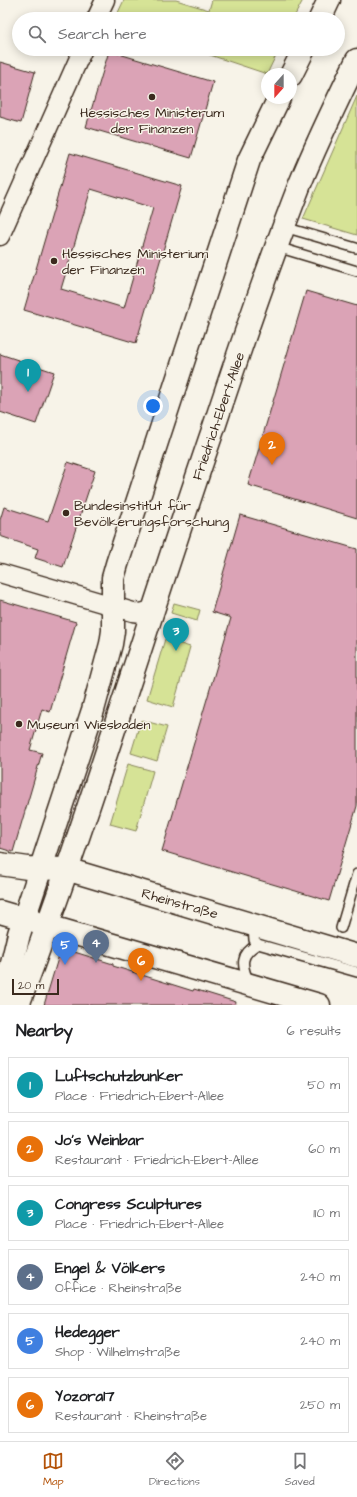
<!DOCTYPE html>
<html lang="en">
<head>
<meta charset="utf-8">
<style>
  body { margin:0; font-family:"Architects Daughter",sans-serif; background:#f6f6f6; color:#202124 }
  .compass { position:absolute; left:261px; top:68px; width:36px; height:36px; border-radius:50%; background:#fff; box-shadow:0 2px 10px #0003; rotate:201deg }
  .scale { position:absolute; left:12px; bottom:10px; width:47px; box-sizing:border-box; padding-left:4px; border:2px solid #3b2a1e; border-top:0; font-size:11px; line-height:14px; white-space:nowrap; color:#3b2a1e; -webkit-text-stroke:3px #f7f3e8; paint-order:stroke }
  .you { position:absolute; left:153px; top:406px; width:14px; height:14px; margin:-10px; border:3px solid #fff; border-radius:50%; background:#1a73e8; box-shadow:0 0 0 6px #1a73e833 }
  .badge { display:grid; place-items:center; width:26px; height:26px; border-radius:50%; background:#b45309; color:#fff; font-size:13px; font-weight:700 }
  .pin { position:absolute; translate:-50% -33px; filter:drop-shadow(0 1px 2px #0008) }
  .pin::after { content:''; position:absolute; top:21px; width:14px; height:12px; background:inherit; clip-path:polygon(0 0,100% 0,50% 100%) }
  .list { margin:0; padding:0; list-style:none }
  h2 { display:flex; justify-content:space-between; align-items:center; height:52px; margin:0; padding:0 16px; font-size:17px }
  h2 small { font-size:13px; font-weight:400; color:#757577 }
  .list li { display:grid; grid-template-columns:26px 1fr auto; gap:12px; align-items:center; box-sizing:border-box; height:56px; margin:0 8px 8px; padding:0 8px; border:1px solid #e0e0e0; border-radius:0px }
  .list b { display:block; font-size:15px; white-space:nowrap }
  .list p { margin:0; font-size:13px; white-space:nowrap; color:#757577 }
  .list em { font-size:13px; font-style:normal; color:#757577 }
  .icon { flex:none; width:22px; height:22px; fill:none; stroke:currentColor; stroke-width:2; stroke-linecap:round; stroke-linejoin:round }
  .map { position:relative; flex:none; width:357px; height:1005px; overflow:hidden }
  .search { position:absolute; background:#fff; box-shadow:0 2px 10px #0003; left:12px; right:12px; top:12px; height:44px; display:flex; align-items:center; gap:10px; box-sizing:border-box; padding:0 14px; border-radius:22px; color:#757577; font-size:15px }
  .sheet { height:436px; background:#fff }
  nav { display:flex; justify-content:space-around; align-items:center; box-sizing:border-box; height:56px; border-top:1px solid #e0e0e0; background:#fff; font-size:11px; color:#757577 }
  nav a { display:grid; justify-items:center; gap:2px }
  nav .on { color:#b45309 }
  .map>svg:first-child { display:block }
  .green { fill:#d6e396; stroke:#88865a }
  .building { fill:#dba3b6; stroke:#3b2a1e; fill-rule:evenodd }
  .lines { fill:none; stroke-linecap:round; stroke-linejoin:round }
  .lane-casing { stroke:#3b2a1e; stroke-width:12 }
  .street-casing { stroke:#3b2a1e; stroke-width:21 }
  .secondary-casing { stroke:#3b2a1e; stroke-width:25 }
  .lane { stroke:#f7f3e8; stroke-width:9 }
  .street { stroke:#f7f3e8; stroke-width:18 }
  .secondary { stroke:#f7f3e8; stroke-width:22 }
  .poi-dot { fill:#3b2a1e; stroke:#f7f3e8; stroke-width:1.5 }
  .labels { text-anchor:middle; stroke-width:3; stroke-linejoin:round; paint-order:stroke }
  .poi-label { font-size:14px; fill:#3b2a1e; stroke:#f7f3e8; text-anchor:start }
  .street-label { font-size:14px; fill:#3b2a1e; stroke:#f7f3e8 }
</style>
</head>
<body>
<div class="map">
<svg width="357" height="1005" viewBox="0 0 357 1005">
  <rect width="100%" height="100%" fill="#f7f3e8"/>
  <filter id="ink" filterUnits="userSpaceOnUse"><feTurbulence type="fractalNoise" baseFrequency=".025" numOctaves="2"/><feDisplacementMap in="SourceGraphic" scale="8" xChannelSelector="R" yChannelSelector="G"/><feConvolveMatrix kernelMatrix="1 2 1 2 8 2 1 2 1" color-interpolation-filters="sRGB"/></filter>
  <g filter="url(#ink)">
    <g class="green">
      <polygon points="124,0 176,0 209,10 212,0 303,0 293,19 115,19"/>
      <polygon points="192,49 279,49 267,74"/>
      <polygon points="357,96 357,235 303,219"/>
      <polygon points="174,603 200,610 197,621 171,613"/>
      <polygon points="165,639 190,647 173,707 147,699"/>
      <polygon points="141,720 167,727 157,761 131,753"/>
      <polygon points="128,764 153,771 136,831 110,824"/>
    </g>
    <g class="building">
      <polygon points="109,51 213,82 191,158 86,127"/>
      <polygon points="0,62 35,72 21,123 0,117"/>
      <path d="M 70,153 L 182,186 L 136,343 L 24,310 ZM 91,189 L 153,208 L 124,308 L 61,289 Z"/>
      <polygon points="306,291 357,306 357,518 248,485"/>
      <polygon points="0,354 54,372 36,424 0,412"/>
      <polygon points="68,462 95,471 63,567 35,558 38,549 0,536 0,520 4,507 48,521"/>
      <polygon points="240,515 357,549 357,806 329,901 162,851 231,618 212,612"/>
      <polygon points="0,600 76,622 50,712 42,709 30,750 42,753 13,852 0,848"/>
      <polygon points="68,950 113,964 113,966 193,991 194,989 236,1002 235,1005 44,1005 59,955"/>
    </g>
    <g class="lines">
      <g class="lane-casing">
        <g id="lane">
          <polyline points="284,227 356,248"/>
          <polyline points="277,247 357,271"/>
          <polyline points="253,925 254,940 258,944 357,972"/>
          <polyline points="341,928 357,874"/>
          <path d="M 249,982 C 241,965 240,954 258,944"/>
        </g>
      </g>
      <g class="street-casing">
        <g id="street">
          <polyline points="96,19 105,0"/>
          <polyline points="0,236 83,49"/>
          <polyline points="0,573 133,612 142,613 153,609"/>
        </g>
      </g>
      <g class="secondary-casing">
        <g id="secondary">
          <polyline points="320,19 329,0"/>
          <polyline points="291,75 304,49"/>
          <polyline points="0,864 28,868 66,869 357,956"/>
          <polyline points="0,912 319,1005"/>
          <polyline points="2,1005 19,934 93,710 111,644 113,631 113,578 117,564 249,160 279,98"/>
          <path d="M 18,1005 C 90,815 148,619 214,427 C 241,345 269,264 300,184 C 317,142 337,101 357,60"/>
        </g>
      </g>
      <use href="#lane" class="lane"/>
      <use href="#street" class="street"/>
      <use href="#secondary" class="secondary"/>
    </g>
  </g>
  <g class="poi-dot">
    <circle cx="152" cy="97" r="4"/>
    <circle cx="54" cy="261" r="4"/>
    <circle cx="66" cy="513" r="4"/>
    <circle cx="19" cy="724" r="4"/>
  </g>
  <g class="labels">
    <g class="poi-label">
      <text x="152" y="117" text-anchor="middle">Hessisches Ministerum<tspan x="152" dy="16">der Finanzen</tspan></text>
      <text x="62" y="258">Hessisches Ministerium<tspan x="62" dy="16">der Finanzen</tspan></text>
      <text x="74" y="510">Bundesinstitut für<tspan x="74" dy="16">Bevölkerungsforschung</tspan></text>
      <text x="27" y="729">Museum Wiesbaden</text>
    </g>
    <g class="street-label">
      <text transform="translate(218 416) rotate(-71)" y="5">Friedrich-Ebert-Allee</text>
      <text transform="translate(180 903) rotate(16)" y="5">Rheinstraße</text>
    </g>
  </g>
</svg>
<svg class="compass" viewBox="-18 -18 36 36"><path d="M0-13l5 13h-10z" fill="#e53935"/><path d="M0 13l5-13h-10z" fill="#757577"/></svg>
<div class="scale">20 m</div>
<div class="you"></div>
<div class="pin badge" style="left:28px;top:392px;background:#0f9aa8">1</div>
<div class="pin badge" style="left:272px;top:465px;background:#e8710a">2</div>
<div class="pin badge" style="left:176px;top:651px;background:#0f9aa8">3</div>
<div class="pin badge" style="left:96px;top:963px;background:#5c6f8a">4</div>
<div class="pin badge" style="left:65px;top:965px;background:#3f7fe0">5</div>
<div class="pin badge" style="left:141px;top:981px;background:#e8710a">6</div>
<div class="search"><svg class="icon" aria-label="search" viewBox="0 0 24 24"><circle cx="10" cy="10" r="6"/><path d="M15 15l6 6"/></svg>Search here</div>
</div>
<section class="sheet">
<h2>Nearby<small>6 results</small></h2>
<ul class="list">
<li><span class="badge" style="background:#0f9aa8">1</span><div><b>Luftschutzbunker</b><p>Place · Friedrich-Ebert-Allee</p></div><em>50 m</em></li>
<li><span class="badge" style="background:#e8710a">2</span><div><b>Jo‘s Weinbar</b><p>Restaurant · Friedrich-Ebert-Allee</p></div><em>60 m</em></li>
<li><span class="badge" style="background:#0f9aa8">3</span><div><b>Congress Sculptures</b><p>Place · Friedrich-Ebert-Allee</p></div><em>110 m</em></li>
<li><span class="badge" style="background:#5c6f8a">4</span><div><b>Engel &amp; Völkers</b><p>Office · Rheinstraße</p></div><em>240 m</em></li>
<li><span class="badge" style="background:#3f7fe0">5</span><div><b>Hedegger</b><p>Shop · Wilhelmstraße</p></div><em>240 m</em></li>
<li><span class="badge" style="background:#e8710a">6</span><div><b>Yozora17</b><p>Restaurant · Rheinstraße</p></div><em>250 m</em></li>
</ul>
</section>
<nav>
<a class="on"><svg class="icon" aria-label="map" viewBox="0 0 24 24"><path d="M3 6l6-2 6 2 6-2v14l-6 2-6-2-6 2zM9 4v14M15 6v14"/></svg>Map</a>
<a><svg class="icon" aria-label="directions" viewBox="0 0 24 24"><path d="M12 3l9 9-9 9-9-9zM9 14v-3h6M13 9l2 2-2 2"/></svg>Directions</a>
<a><svg class="icon" aria-label="saved" viewBox="0 0 24 24"><path d="M7 4h10v16l-5-4-5 4z"/></svg>Saved</a>
</nav>
</body>
</html>
